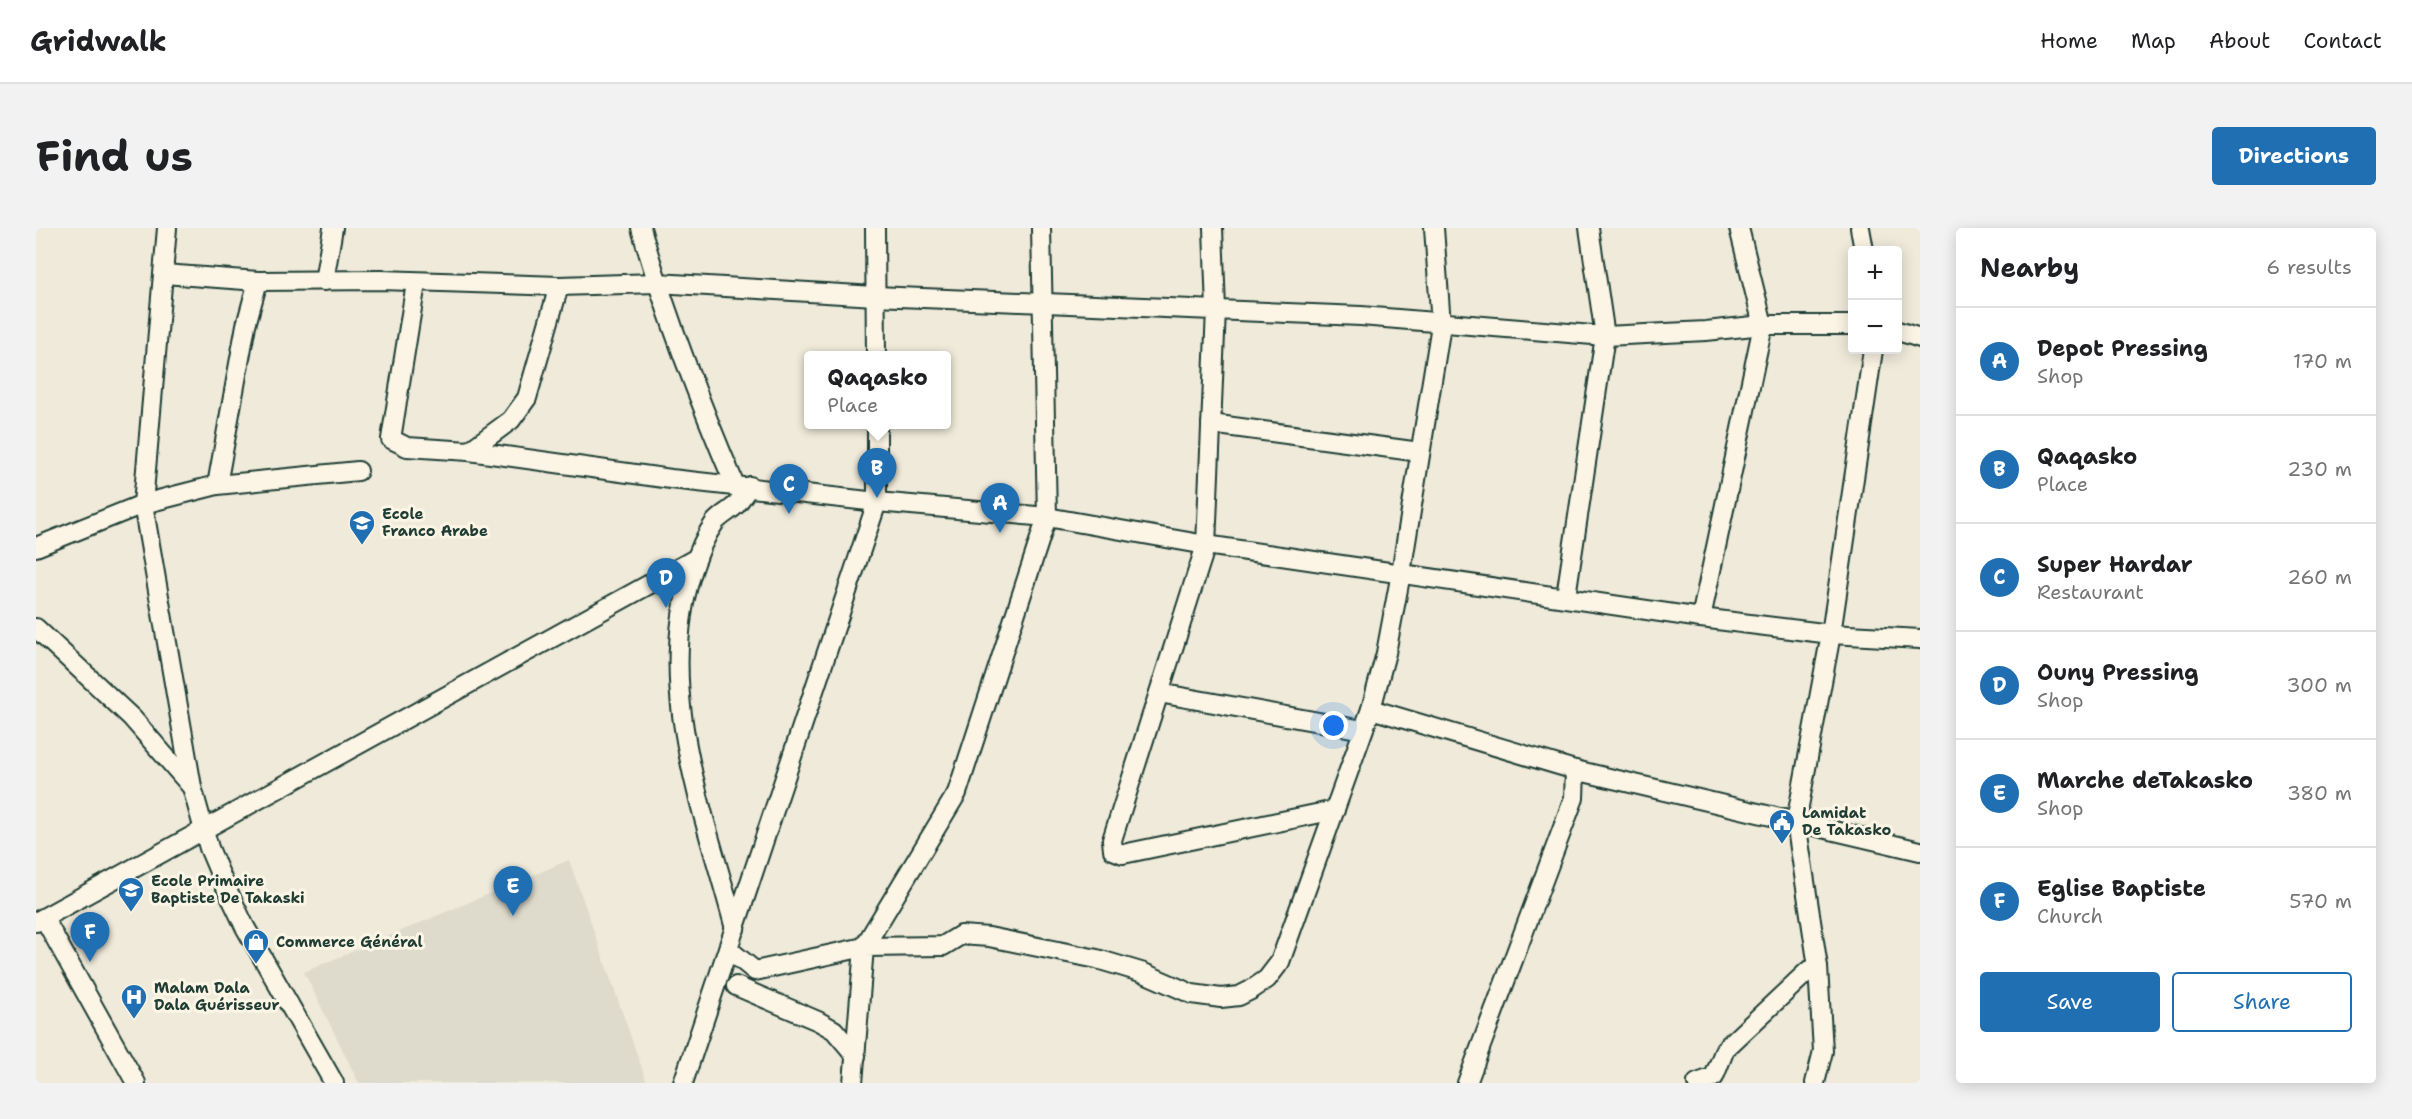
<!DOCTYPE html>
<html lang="en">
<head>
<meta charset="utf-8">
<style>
  body { margin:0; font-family:"Shantell Sans",sans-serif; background:#f2f2f2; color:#202124 }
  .controls { position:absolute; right:18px; top:18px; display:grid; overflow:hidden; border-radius:6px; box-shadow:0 3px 15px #0003 }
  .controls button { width:54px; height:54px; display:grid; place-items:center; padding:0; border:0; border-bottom:2px solid #e0e0e0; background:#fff; color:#202124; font:30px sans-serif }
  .you { position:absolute; left:1298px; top:498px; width:21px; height:21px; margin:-15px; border:4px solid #fff; border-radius:50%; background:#1a73e8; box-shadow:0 0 0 9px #1a73e833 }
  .badge { display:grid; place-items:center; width:39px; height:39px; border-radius:50%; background:#1f6fb2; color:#fff; font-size:20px; font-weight:700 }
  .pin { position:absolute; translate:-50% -50px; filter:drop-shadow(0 2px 3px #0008) }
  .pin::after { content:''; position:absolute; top:32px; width:21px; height:18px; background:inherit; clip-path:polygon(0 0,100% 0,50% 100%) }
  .popup { position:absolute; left:768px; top:123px; width:147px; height:78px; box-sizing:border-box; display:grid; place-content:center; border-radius:6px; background:#fff; filter:drop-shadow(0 2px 4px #0005); font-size:20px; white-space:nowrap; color:#757577 }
  .popup b { font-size:22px; color:#202124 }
  .popup::after { content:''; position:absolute; left:50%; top:100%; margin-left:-12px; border:12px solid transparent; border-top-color:#fff }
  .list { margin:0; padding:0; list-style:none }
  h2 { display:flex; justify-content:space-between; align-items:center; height:78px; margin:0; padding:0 24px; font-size:26px }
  h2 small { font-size:20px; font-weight:400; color:#757577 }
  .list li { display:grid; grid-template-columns:39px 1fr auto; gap:18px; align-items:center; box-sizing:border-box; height:108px; padding:0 24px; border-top:2px solid #e0e0e0 }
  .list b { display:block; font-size:22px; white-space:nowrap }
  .list p { margin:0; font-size:20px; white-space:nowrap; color:#757577 }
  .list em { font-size:20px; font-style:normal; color:#757577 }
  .actions { display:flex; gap:12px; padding:18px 24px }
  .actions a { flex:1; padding:14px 0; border:2px solid #1f6fb2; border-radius:6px; text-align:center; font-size:21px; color:#1f6fb2 }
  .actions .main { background:#1f6fb2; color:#fff }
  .map { position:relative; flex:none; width:1884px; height:855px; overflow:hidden; border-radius:6px }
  header { display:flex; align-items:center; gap:36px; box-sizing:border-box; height:84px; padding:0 30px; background:#fff; border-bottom:2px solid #e0e0e0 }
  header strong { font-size:28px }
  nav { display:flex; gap:33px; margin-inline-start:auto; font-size:21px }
  .intro { display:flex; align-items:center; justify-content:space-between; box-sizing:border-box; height:144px; padding:0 36px }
  h1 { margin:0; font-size:42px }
  .button { padding:15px 27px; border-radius:6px; background:#1f6fb2; color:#fff; font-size:21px; font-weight:700 }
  main { display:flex; gap:36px; padding:0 36px }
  aside { flex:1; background:#fff; border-radius:6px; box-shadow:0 3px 15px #0003 }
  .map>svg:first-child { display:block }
  .built { fill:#dedbcc }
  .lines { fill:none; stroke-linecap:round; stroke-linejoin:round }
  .minor-casing { stroke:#1f3d34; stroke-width:22 }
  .minor { stroke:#fcf5e5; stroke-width:18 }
  .labels { text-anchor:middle; stroke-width:6; stroke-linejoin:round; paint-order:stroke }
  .poi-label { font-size:15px; font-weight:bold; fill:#1f3d34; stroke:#fcf5e5; text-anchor:start }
</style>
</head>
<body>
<header>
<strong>Gridwalk</strong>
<nav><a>Home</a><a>Map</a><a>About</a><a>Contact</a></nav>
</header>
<div class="intro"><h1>Find us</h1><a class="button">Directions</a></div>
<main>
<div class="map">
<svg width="1884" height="855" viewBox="0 0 1884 855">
  <rect width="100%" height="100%" fill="#efeada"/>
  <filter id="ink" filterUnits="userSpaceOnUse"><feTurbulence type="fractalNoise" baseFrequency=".0167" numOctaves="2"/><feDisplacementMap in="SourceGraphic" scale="12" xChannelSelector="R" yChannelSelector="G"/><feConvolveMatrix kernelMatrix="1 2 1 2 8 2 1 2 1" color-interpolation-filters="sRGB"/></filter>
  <g filter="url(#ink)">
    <polygon class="built" points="533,632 611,855 323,855 268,744"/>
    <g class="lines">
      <g class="minor-casing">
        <g id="minor">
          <polyline points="131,0 107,276 156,559 173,620 187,653 209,699 298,855"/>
          <path d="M 605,0 C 630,88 663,173 699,257"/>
          <polyline points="839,0 840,128"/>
          <polyline points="1177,0 1180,82 1170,317 1076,612 1077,622 1087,626 1299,582"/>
          <polyline points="1398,0 1405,97 1365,345 1350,425 1335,481 1539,542 1884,623"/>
          <polyline points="1824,0 1828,22"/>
          <polyline points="128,46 222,53"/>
          <polyline points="288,53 297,0"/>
          <polyline points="380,55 355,211 371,219 433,223 635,251 841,274 1011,289 1170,317 1665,390 1795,406 1884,411"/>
          <polyline points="1862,103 1884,110"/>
          <polyline points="1175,196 1384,224"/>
          <polyline points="433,223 475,192 491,170 523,58"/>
          <polyline points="181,257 210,97 222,53 345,52 523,58 621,55 839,68 1325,88 1569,108 1670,103 1727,97 1816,97"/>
          <polyline points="0,319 107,276 181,257 322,243"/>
          <polyline points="1530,368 1569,108 1553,0"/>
          <polyline points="1665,390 1727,97 1703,0"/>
          <polyline points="0,400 96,490 155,558"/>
          <polyline points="1123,465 1327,502"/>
          <polyline points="8,690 100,855"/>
          <polyline points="0,694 661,330"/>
          <path d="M 699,701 C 669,585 618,463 656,344 C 661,328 669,308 679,294 C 685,287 694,283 700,277 C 705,271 709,264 714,258"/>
          <polyline points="692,721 719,743 828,719 921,565 1011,289 1005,0"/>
          <polyline points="700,758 782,793 798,802 820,828"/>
          <polyline points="647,855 841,274 841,196"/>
          <polyline points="817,855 828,719 907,718 925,707 953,709 1061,731 1108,745 1156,766 1185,770 1203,768 1215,762 1231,751 1244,734 1335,481"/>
          <polyline points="1431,855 1538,570 1539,542"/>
          <polyline points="1661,855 1678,849 1689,821 1772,743 1782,739"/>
          <polyline points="1779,855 1787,823 1782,739 1760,594 1795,406 1837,122"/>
        </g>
      </g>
      <use href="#minor" class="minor"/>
    </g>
  </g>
  <defs>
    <g id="school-pin" transform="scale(1.35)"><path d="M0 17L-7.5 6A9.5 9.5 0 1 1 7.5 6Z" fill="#1f6fb2" stroke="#fcf5e5"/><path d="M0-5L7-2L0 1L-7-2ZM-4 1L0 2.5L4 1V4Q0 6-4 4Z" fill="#fff"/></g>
    <g id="civic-pin" transform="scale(1.35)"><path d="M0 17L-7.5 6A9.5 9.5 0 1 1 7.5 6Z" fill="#1f6fb2" stroke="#fcf5e5"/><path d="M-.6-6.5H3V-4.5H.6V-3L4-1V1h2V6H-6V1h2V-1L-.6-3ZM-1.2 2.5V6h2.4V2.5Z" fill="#fff"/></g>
    <g id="shop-pin" transform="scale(1.35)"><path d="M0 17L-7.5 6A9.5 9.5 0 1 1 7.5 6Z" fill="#1f6fb2" stroke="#fcf5e5"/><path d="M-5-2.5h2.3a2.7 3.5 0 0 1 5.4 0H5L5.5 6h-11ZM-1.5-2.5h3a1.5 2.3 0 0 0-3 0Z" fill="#fff"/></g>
    <g id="hospital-pin" transform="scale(1.35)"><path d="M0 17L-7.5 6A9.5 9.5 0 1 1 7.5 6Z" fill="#1f6fb2" stroke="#fcf5e5"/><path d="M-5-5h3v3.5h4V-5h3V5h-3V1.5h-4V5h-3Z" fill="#fff"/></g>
  </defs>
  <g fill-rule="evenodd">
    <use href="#school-pin" x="326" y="295"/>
    <use href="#civic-pin" x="1746" y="594"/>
    <use href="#school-pin" x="95" y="662"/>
    <use href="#shop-pin" x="220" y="714"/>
    <use href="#hospital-pin" x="98" y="769"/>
  </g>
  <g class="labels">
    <g class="poi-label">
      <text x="346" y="291">Ecole<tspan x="346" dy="17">Franco Arabe</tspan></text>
      <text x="1766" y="590">Lamidat<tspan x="1766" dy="17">De Takasko</tspan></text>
      <text x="115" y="658">Ecole Primaire<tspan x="115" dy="17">Baptiste De Takaski</tspan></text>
      <text x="240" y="719">Commerce Général</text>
      <text x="118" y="765">Malam Dala<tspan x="118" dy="17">Dala Guérisseur</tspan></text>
    </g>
  </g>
</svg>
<div class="controls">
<button>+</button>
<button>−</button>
</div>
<div class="you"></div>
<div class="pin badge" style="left:964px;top:305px">A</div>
<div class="pin badge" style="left:841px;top:270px">B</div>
<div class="popup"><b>Qaqasko</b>Place</div>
<div class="pin badge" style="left:753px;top:286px">C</div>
<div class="pin badge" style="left:630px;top:380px">D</div>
<div class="pin badge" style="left:477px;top:688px">E</div>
<div class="pin badge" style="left:54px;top:734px">F</div>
</div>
<aside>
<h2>Nearby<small>6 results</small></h2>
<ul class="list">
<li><span class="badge">A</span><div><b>Depot Pressing</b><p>Shop</p></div><em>170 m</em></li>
<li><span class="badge">B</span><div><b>Qaqasko</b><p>Place</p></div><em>230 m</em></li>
<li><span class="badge">C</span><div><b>Super Hardar</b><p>Restaurant</p></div><em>260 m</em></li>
<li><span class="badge">D</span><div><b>Ouny Pressing</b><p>Shop</p></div><em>300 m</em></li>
<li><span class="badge">E</span><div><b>Marche deTakasko</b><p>Shop</p></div><em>380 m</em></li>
<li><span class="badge">F</span><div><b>Eglise Baptiste</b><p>Church</p></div><em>570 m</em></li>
</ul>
<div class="actions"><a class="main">Save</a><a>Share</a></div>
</aside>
</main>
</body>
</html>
